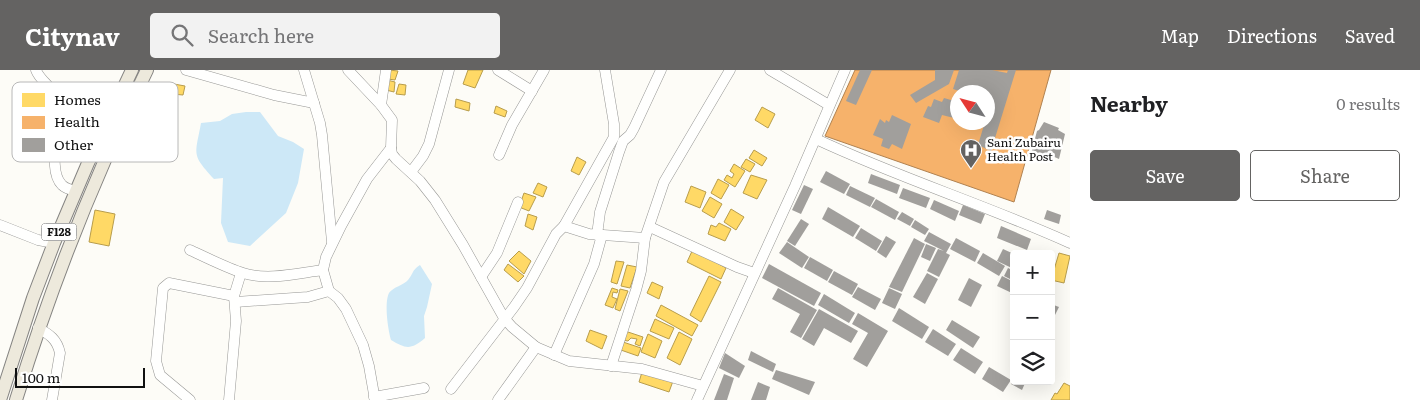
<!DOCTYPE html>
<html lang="en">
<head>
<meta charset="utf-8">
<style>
  body { margin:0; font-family:Literata,serif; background:#f2f2f2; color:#202124 }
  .controls { position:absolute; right:15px; bottom:15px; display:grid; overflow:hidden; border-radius:5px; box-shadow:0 5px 20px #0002 }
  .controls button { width:45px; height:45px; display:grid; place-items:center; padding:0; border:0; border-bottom:1px solid #e0e0e0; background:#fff; color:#202124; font:25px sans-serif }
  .compass { position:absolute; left:950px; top:15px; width:45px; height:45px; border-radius:50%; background:#fff; box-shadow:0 5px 20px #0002; rotate:306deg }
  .scale { position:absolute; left:15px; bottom:12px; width:130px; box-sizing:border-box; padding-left:5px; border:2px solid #111; border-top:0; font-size:14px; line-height:18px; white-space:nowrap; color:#111; -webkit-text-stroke:4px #fff; paint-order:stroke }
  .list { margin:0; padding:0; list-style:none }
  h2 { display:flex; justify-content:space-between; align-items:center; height:65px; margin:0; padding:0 20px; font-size:21px }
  h2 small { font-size:16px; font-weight:400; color:#757577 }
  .actions { display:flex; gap:10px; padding:15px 20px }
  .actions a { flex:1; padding:11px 0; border:1px solid #646362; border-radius:5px; text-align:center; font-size:18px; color:#646362 }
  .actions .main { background:#646362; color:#fff }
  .icon { flex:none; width:28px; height:28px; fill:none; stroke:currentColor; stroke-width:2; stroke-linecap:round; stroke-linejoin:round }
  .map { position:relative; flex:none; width:1070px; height:330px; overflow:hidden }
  header { display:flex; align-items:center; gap:30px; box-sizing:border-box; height:70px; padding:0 25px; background:#646362; color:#fff }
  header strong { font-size:24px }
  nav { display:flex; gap:28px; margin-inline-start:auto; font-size:18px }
  .search { width:350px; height:45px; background:#f2f2f2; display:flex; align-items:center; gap:12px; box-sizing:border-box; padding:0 18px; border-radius:5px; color:#757577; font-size:19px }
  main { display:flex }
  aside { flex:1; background:#fff }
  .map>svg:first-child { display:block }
  .water { fill:#cde8f7 }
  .homes { fill:#ffd966; stroke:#b89d4c }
  .health { fill:#f6b26b; stroke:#b18250; fill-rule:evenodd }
  .building { fill:#a19f9c }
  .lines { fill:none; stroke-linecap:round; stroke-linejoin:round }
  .minor-casing { stroke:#979795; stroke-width:11 }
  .major-casing { stroke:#858482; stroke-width:14 }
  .minor { stroke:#fffffe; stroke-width:10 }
  .major { stroke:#ede9dc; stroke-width:12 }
  .labels { text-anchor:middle; stroke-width:5; stroke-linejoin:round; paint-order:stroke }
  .shield { fill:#fff; stroke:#585858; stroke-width:1 }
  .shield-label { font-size:11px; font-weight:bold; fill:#111 }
  .poi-label { font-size:12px; fill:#111; stroke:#fff; text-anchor:start }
  .key { fill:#fff; stroke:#b8b8b8; stroke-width:1 }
  .key-label { font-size:14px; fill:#111 }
</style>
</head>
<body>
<header>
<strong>Citynav</strong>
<div class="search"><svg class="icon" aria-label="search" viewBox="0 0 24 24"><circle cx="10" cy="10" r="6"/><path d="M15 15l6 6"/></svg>Search here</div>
<nav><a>Map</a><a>Directions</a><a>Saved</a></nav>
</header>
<main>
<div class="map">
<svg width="1070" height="330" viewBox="0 0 1070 330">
  <rect width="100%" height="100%" fill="#fdfcf7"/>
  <g class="water">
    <path d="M 246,42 L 260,42 L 278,66 L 293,72 L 304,79 L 298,113 L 286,143 L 250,176 L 228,172 L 221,153 L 223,108 L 214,109 C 191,84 195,86 201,53 L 220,51 L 232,44 Z"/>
    <path d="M 420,195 L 432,214 L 427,237 L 424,246 L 425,268 C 411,280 406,279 391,270 C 388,259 384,233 389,223 C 393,217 404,215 408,210 C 414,203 411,201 420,195 Z"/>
  </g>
  <g class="homes">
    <polygon points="389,0 398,1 395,10 388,9"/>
    <polygon points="468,0 483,0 475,18 463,14"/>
    <polygon points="387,10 395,12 394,22 386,20"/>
    <polygon points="174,14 185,16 183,25 172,24"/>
    <polygon points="399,14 406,15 405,25 396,24"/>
    <polygon points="456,29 470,33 469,41 455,37"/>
    <polygon points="496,36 507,41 505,47 494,43"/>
    <polygon points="762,37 775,44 768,58 755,50"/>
    <polygon points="754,80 767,88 762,96 749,88"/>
    <polygon points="577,87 586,92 579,105 571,101"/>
    <polygon points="746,89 755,94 750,102 741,97"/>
    <polygon points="734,94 745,101 735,117 724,110 727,105 732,108 734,104 730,101"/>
    <polygon points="751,105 767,110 757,129 743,123"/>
    <polygon points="718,109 729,115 721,129 711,123"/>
    <polygon points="538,113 547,117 543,127 533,123"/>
    <polygon points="691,116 706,122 700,138 685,132"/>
    <polygon points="524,123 536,127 529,141 519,137"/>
    <polygon points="710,127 722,134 714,148 702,141"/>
    <polygon points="731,139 744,147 736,160 724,152"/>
    <polygon points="95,140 115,144 109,176 89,172"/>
    <polygon points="528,144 537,147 533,160 525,156"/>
    <polygon points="719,153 731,159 725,171 708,164 711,155 716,157"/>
    <polygon points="693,179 726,198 721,209 687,192"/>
    <polygon points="519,181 531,191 524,204 509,191"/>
    <polygon points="1059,183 1070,186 1064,213 1051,210"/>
    <polygon points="616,191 624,192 617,214 611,212"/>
    <polygon points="508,194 524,206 518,212 504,200"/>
    <polygon points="627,195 637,197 630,218 621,216"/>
    <polygon points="709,206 721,212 701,252 690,245"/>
    <polygon points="652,212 663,217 659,229 647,223"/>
    <polygon points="612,218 618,220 617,223 613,222 612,227 617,229 613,238 605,235"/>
    <polygon points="620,219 628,221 620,241 615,239"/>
    <polygon points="661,235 698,255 692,266 656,246"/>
    <polygon points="655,249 674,258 669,269 650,261"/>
    <polygon points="590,260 607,266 602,279 586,271"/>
    <polygon points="625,261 643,267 640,276 635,274 637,269 631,268 628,271 622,270"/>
    <polygon points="679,262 692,269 680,295 667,288"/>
    <polygon points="648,264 662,271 655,288 641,282"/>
    <polygon points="620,271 641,278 638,286 618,279"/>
    <polygon points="642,302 673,311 669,322 639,312"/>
    <polygon points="1064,313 1070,316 1070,330 1051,330 1055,323 1057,324"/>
  </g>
  <path class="health" d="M 855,0 L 1051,0 L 1014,132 L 825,66 ZM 958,22 L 988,22 L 988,52 L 958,52 Z"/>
  <g class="building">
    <polygon points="860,0 872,0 856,35 846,31"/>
    <polygon points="935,0 954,0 949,14 916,33 910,25 935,10"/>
    <polygon points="959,0 992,0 1007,3 1008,0 1016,0 991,81 978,75 984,55 976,53 988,52 988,40 990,41 992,33 988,32 988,22 962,22 953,19"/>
    <polygon points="944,28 958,32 958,49 942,45 939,53 923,47 928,36 931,37 934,29 942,32"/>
    <polygon points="892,45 911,54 902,79 892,74 889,79 881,76 883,69 873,65 880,49 885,53 886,50 889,52"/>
    <polygon points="1044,52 1059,58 1058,60 1065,64 1059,89 1050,85 1049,89 1031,84 1037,61 1039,60"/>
    <polygon points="826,101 850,114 844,124 820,112"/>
    <polygon points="871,104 900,115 897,124 868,113"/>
    <polygon points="804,115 813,119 801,144 792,140"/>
    <polygon points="850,116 875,128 870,137 846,125"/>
    <polygon points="903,118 930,128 926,138 899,128"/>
    <polygon points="876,129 899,142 895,150 871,137"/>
    <polygon points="934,130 959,141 955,151 930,139"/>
    <polygon points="963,135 985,144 981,154 959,145"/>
    <polygon points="828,137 860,156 853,167 822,149"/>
    <polygon points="1047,140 1061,145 1059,154 1044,149"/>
    <polygon points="902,142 914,149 910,156 897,149"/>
    <polygon points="801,149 809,154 795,176 787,171"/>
    <polygon points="915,150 929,159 925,165 911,157"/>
    <polygon points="1001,156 1031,169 1027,180 997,168"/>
    <polygon points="861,158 882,171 876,181 855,168"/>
    <polygon points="929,162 951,174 946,183 950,185 939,207 927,201 938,179 944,181 924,171"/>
    <polygon points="886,166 896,172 886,188 877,182"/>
    <polygon points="914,168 925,174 902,222 889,217"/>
    <polygon points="956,168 980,181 975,192 950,179"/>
    <polygon points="787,172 809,187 802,198 779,183"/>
    <polygon points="926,174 936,178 930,191 921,187"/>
    <polygon points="1003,179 1014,184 1014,199 997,191"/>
    <polygon points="983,183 1005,196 999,206 977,193"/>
    <polygon points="810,187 833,200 827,211 804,198"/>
    <polygon points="769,194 821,223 814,236 762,208"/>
    <polygon points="1008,198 1014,201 1014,211 1004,206"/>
    <polygon points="834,201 858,214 852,225 828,212"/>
    <polygon points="927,203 938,209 925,234 913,227"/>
    <polygon points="1002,206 1014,212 1014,224 997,216"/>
    <polygon points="969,208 982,215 971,237 958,230"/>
    <polygon points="858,217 881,229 875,240 852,227"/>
    <polygon points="778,218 817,240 801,268 790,262 800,244 772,229"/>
    <polygon points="889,218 902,224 895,239 882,233"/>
    <polygon points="824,224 855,243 849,253 818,235"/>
    <polygon points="1051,234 1059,237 1051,253"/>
    <polygon points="899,238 929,257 922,269 892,251"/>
    <polygon points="819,239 858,261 851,273 824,258 814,276 802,269"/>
    <polygon points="858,243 888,261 867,297 853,289 868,263 852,254"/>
    <polygon points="952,250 980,267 973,278 946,260"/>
    <polygon points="933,259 956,274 948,286 925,272"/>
    <polygon points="961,278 983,292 975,304 953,290"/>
    <polygon points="751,281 776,294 773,302 748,290"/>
    <polygon points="725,283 745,296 739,308 719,298"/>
    <polygon points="989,297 1011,310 1003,322 982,309"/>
    <polygon points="776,300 815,312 809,325 772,309"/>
    <polygon points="724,304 734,308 727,330 714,330"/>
    <polygon points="1014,308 1014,311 1026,311 1022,320 1011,314"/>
    <polygon points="758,312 770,317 766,330 751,330"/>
  </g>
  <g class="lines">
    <g class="minor-casing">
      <g id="minor">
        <path d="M 36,0 C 40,11 52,16 56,28 C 62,52 46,100 62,115 C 66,119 71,120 76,121"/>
        <polyline points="186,0 274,25 314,33"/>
        <polyline points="304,0 320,53 322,65 332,172"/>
        <polyline points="348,0 381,35 392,50 391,78 392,84 396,89 420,111 435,130 463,175 504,248 512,257 536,277 569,291 642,299 703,316"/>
        <polyline points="498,0 532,21"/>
        <polyline points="770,0 829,35"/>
        <polyline points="381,35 386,0"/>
        <path d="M 816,69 C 899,108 986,135 1070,173"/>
        <polyline points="499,85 512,55 544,0"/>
        <polyline points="411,102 423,86 429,74 449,0"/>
        <polyline points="0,155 38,170 54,173"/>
        <polyline points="564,156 589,164 645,168"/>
        <polyline points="650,157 737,197 754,203"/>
        <polyline points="597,165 600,142 619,82 623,71 630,65 634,58 661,0"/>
        <path d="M 190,180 C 205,187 227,198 243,203 C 268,211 298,203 323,200"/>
        <polyline points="481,207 497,183 518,132"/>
        <polyline points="236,232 308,227 329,221"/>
        <path d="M 38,258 C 49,264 57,269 60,283 L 52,330"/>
        <polyline points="554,285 594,194 602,165"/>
        <polyline points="611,296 636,220 641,201 645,168 664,112 730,0"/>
        <polyline points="451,319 514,237 527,218 556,164 564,156 614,67 614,54 605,0"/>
        <polyline points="374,327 424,318"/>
        <polyline points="190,330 160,305 156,291 163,218 169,213 234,226"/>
        <polyline points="229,330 236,251 234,226 241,203"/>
        <polyline points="375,330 369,296 363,275 346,239 338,228 329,221 323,200 326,187 341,156 367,109 391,78"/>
        <polyline points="498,330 536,277"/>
        <polyline points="697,330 795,116 845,0"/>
      </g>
    </g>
    <g class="major-casing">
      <g id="major">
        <polyline points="0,330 33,228 54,173 88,93 132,0"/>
        <path d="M 16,330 C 51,216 94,107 147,0"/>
      </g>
    </g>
    <use href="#minor" class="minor"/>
    <use href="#major" class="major"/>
  </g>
  <defs>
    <g id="hospital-pin" transform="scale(1.125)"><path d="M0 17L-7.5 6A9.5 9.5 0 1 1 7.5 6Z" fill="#646362" stroke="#fff"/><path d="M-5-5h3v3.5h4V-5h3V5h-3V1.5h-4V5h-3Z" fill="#fff"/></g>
  </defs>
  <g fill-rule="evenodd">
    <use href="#hospital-pin" x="971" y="80"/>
  </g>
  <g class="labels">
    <rect class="shield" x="41.5" y="153.5" width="35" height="17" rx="4"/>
    <g class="shield-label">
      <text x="59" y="166">F128</text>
    </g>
    <g class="poi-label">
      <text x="987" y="77">Sani Zubairu<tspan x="987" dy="14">Health Post</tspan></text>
    </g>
  </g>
  <rect x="12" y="12" width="166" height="80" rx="8" class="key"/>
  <rect x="22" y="23" width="23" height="14" fill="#ffd966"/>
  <rect x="22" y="46" width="23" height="13" fill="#f6b26b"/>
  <rect x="22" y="68" width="23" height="14" fill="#a19f9c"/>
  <g class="key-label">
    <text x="54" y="35">Homes</text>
    <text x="54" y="57">Health</text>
    <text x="54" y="80">Other</text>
  </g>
</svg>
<div class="controls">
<button>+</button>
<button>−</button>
<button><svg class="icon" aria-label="layers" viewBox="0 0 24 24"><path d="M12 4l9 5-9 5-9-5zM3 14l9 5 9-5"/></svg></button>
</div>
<svg class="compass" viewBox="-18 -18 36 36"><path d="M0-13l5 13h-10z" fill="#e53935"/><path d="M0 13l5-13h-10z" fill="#757577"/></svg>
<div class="scale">100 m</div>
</div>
<aside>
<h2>Nearby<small>0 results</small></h2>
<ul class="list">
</ul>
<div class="actions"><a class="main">Save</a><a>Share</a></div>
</aside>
</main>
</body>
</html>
